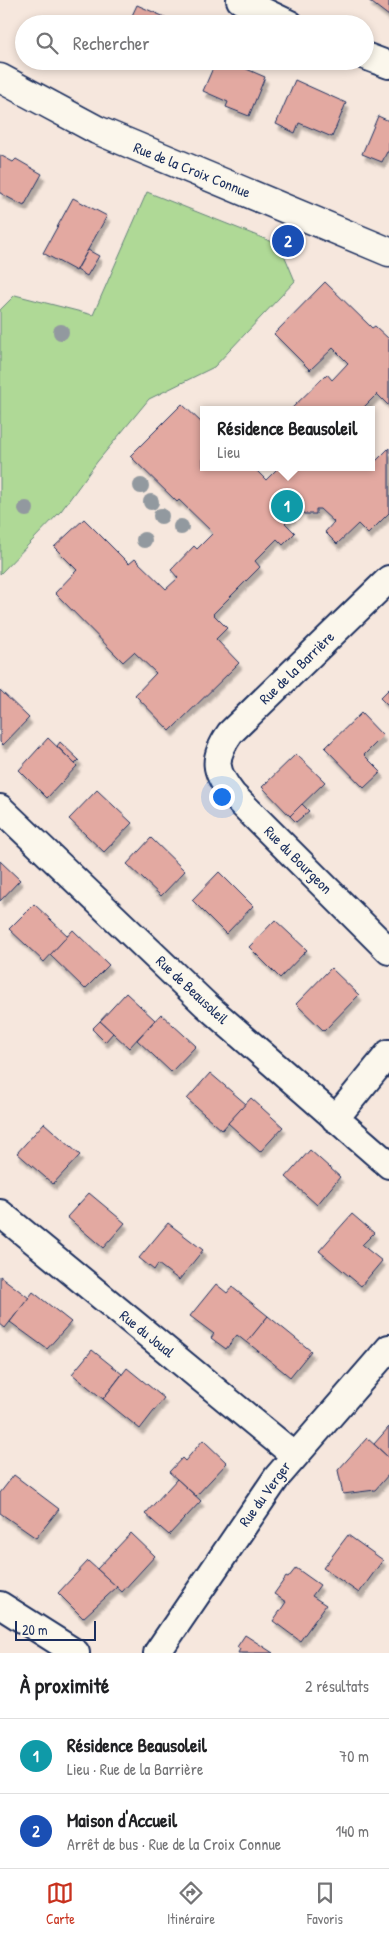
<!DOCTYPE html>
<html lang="fr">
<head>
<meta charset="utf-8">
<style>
  body { margin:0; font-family:"Patrick Hand",sans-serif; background:#f2f2f2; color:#202124 }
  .scale { position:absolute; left:15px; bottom:12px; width:81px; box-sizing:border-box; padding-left:5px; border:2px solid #1b2f5e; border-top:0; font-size:14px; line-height:18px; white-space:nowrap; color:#1b2f5e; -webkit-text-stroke:4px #fbf7ec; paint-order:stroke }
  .you { position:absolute; left:221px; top:796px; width:18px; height:18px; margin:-12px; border:4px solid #fff; border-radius:50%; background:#1a73e8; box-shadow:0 0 0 8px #1a73e833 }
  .badge { display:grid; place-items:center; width:32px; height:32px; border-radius:50%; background:#c8321e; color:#fff; font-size:16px; font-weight:700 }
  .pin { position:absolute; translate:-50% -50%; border:2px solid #fff; box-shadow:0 1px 5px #0006 }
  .popup { position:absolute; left:200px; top:406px; width:175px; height:65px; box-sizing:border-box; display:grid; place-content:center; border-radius:0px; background:#fff; filter:drop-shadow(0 1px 4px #0005); font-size:16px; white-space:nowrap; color:#757577 }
  .popup b { font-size:19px; color:#202124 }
  .popup::after { content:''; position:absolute; left:50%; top:100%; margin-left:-10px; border:10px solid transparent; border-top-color:#fff }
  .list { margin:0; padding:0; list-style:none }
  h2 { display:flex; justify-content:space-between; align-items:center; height:65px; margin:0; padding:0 20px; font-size:21px }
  h2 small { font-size:16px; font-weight:400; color:#757577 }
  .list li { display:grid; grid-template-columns:32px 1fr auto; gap:15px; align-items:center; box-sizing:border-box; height:75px; padding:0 20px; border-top:1px solid #e0e0e0 }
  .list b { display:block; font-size:19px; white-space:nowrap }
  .list p { margin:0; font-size:16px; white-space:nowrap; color:#757577 }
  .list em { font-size:16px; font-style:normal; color:#757577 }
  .icon { flex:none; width:28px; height:28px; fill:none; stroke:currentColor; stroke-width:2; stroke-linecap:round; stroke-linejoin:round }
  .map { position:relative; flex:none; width:389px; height:1653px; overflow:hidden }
  .search { position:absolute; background:#fff; box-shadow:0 2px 8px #0003; left:15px; right:15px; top:15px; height:55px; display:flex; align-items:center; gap:12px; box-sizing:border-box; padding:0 18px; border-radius:28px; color:#757577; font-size:19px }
  .sheet { height:215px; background:#fff }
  nav { display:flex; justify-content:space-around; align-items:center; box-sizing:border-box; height:70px; border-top:1px solid #e0e0e0; background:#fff; font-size:14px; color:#757577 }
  nav a { display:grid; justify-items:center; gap:2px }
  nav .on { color:#c8321e }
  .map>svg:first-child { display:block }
  .green { fill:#afd996; stroke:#65847a }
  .building { fill:#e3a9a1; stroke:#1b2f5e; filter:url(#shadow) }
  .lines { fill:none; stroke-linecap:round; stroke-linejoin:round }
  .minor-casing { stroke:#1b2f5e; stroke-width:30 }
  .major-casing { stroke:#1b2f5e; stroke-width:31 }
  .minor { stroke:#fbf7ec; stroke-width:26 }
  .major { stroke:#fbf7ec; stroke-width:28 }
  .tree { fill:#92999f }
  .labels { text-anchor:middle; stroke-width:4; stroke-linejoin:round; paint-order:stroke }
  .street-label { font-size:15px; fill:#1b2f5e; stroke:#fbf7ec }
</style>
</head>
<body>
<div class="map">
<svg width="389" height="1653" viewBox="0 0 389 1653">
  <defs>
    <filter id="shadow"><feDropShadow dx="3" dy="5.5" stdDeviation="1" flood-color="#0004"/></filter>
  </defs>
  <rect width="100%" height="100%" fill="#f6e7dd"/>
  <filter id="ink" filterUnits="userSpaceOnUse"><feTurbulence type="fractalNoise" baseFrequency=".02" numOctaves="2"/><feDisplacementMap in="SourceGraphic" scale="10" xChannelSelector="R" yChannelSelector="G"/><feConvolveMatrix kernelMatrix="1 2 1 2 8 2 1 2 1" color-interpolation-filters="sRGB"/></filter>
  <g filter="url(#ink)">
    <polygon class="green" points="147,192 280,245 295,281 214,367 149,399 97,462 61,511 0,574 0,310 15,295 93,315"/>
    <g class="building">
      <polygon points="368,0 389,0 389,16"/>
      <polygon points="137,5 181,24 128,24"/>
      <polygon points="216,61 228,61 265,77 249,116 226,107 228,102 203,91"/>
      <polygon points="295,80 346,103 332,137 299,123 295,133 276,124"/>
      <polygon points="378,116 389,121 389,152 387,152 382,162 362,154"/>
      <polygon points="0,155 13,162 16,159 42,174 24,206 0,193"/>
      <polygon points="73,198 107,216 76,271 43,253"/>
      <polygon points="88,250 99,256 87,276 77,270"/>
      <polygon points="325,282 372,328 375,326 389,339 389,406 377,394 361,410 291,409 327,374 332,380 348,363 333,348 310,370 274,334"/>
      <polygon points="182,404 203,424 203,467 253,467 266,480 279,467 371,467 371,455 376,461 389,448 389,513 368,534 358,524 337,544 325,532 334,522 320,509 316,509 316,514 304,514 303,509 299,510 285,523 295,533 283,545 277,539 255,561 260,567 213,614 227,628 216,639 239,663 170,731 135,695 156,673 134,652 123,662 55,593 77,570 54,547 84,519 129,564 135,559 166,589 178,578 171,570 194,546 197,549 213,533 179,500 177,502 130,456"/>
      <polygon points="389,689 389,707 380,698"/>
      <polygon points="0,690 29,718 3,745 0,742"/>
      <polygon points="361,713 383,736 364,755 381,772 364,788 325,748"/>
      <polygon points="48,738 77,766 47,798 19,770"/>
      <polygon points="60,742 79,760 75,764 57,746"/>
      <polygon points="296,754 325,782 290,816 262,787"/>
      <polygon points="97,790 132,823 104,852 69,819"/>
      <polygon points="302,804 309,811 296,822 290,816"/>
      <polygon points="151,838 185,871 161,896 127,864"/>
      <polygon points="0,861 20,880 0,901"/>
      <polygon points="219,872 253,906 226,934 192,900"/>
      <polygon points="34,904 68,936 44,962 9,929"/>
      <polygon points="275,920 307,950 280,978 249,947"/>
      <polygon points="73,930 109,965 85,989 50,955"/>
      <polygon points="331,968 359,995 324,1031 296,1004"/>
      <polygon points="126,993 155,1020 129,1048 100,1021"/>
      <polygon points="161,1014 196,1046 171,1072 137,1040"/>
      <polygon points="100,1021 113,1033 105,1042 92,1029"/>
      <polygon points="210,1073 246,1104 222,1130 187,1099"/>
      <polygon points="251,1098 283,1127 260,1152 228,1123"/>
      <polygon points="44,1123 80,1155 53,1184 17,1153"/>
      <polygon points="310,1150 340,1177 317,1205 286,1177"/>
      <polygon points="89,1193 125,1223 103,1248 67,1217"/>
      <polygon points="352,1214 374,1233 362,1245 382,1261 361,1286 319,1251"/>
      <polygon points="168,1223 203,1250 179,1280 158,1264 154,1270 139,1258"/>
      <polygon points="0,1276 29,1298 5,1328 0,1324"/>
      <polygon points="216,1284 227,1293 232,1287 268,1316 247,1343 237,1335 226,1349 211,1338 214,1334 190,1316"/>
      <polygon points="33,1292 71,1322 47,1349 10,1322"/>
      <polygon points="268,1316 311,1351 290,1377 247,1342"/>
      <polygon points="92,1350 122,1374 103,1399 72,1374"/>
      <polygon points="127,1368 164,1398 140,1429 103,1399"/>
      <polygon points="389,1427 389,1458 374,1444"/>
      <polygon points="367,1438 389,1458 389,1474 375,1490 343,1494 338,1470"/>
      <polygon points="203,1440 227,1463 196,1496 169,1472 182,1458 185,1461"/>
      <polygon points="14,1475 59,1509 36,1538 0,1513 0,1493"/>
      <polygon points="177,1479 201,1501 169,1535 145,1514"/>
      <polygon points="131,1533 155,1556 122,1592 97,1569"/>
      <polygon points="348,1535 383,1560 359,1593 323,1568"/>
      <polygon points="88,1561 117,1587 83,1618 58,1593"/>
      <polygon points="296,1568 320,1585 312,1596 326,1605 300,1641 273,1621 286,1602 274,1594 286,1577 288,1578"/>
      <polygon points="245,1635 273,1653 238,1653 240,1649 237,1647"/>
    </g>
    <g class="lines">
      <g class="minor-casing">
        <g id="minor">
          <polyline points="240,0 290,24"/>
          <polyline points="365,56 389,65"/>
          <path d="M 389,579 L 230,733 C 212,759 214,771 233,795 L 389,951"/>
          <polyline points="0,808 206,1005 389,1165"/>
          <polyline points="335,1119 389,1053"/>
          <polyline points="0,1213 294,1455"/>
          <polyline points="0,1605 76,1653"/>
          <polyline points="157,1653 277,1477 389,1348"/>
        </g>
      </g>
      <g class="major-casing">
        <polyline id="major" points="0,78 97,130 389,252"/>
      </g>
      <use href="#minor" class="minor"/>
      <use href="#major" class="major"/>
    </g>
    <g class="tree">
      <circle cx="61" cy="332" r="8"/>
      <circle cx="141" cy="486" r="8"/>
      <circle cx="151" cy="502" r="8"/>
      <circle cx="26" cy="509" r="8"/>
      <circle cx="161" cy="516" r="8"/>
      <circle cx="181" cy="527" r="8"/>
      <circle cx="144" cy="540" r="8"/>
    </g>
  </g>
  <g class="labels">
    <g class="street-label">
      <text transform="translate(192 170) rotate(22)" y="5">Rue de la Croix Connue</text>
      <text transform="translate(297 668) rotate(-44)" y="5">Rue de la Barrière</text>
      <text transform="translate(298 860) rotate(45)" y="5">Rue du Bourgeon</text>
      <text transform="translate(192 990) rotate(43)" y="5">Rue de Beausoleil</text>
      <text transform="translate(147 1334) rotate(39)" y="5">Rue du Joual</text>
      <text transform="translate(265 1494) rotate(-54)" y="5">Rue du Verger</text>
    </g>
  </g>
</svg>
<div class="scale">20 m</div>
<div class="you"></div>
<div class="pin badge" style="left:287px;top:506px;background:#0f9aa8">1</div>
<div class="popup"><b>Résidence Beausoleil</b>Lieu</div>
<div class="pin badge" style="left:288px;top:241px;background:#1a4fb4">2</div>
<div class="search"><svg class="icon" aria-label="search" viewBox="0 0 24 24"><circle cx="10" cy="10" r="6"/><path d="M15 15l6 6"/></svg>Rechercher</div>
</div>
<section class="sheet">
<h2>À proximité<small>2 résultats</small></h2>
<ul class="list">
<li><span class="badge" style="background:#0f9aa8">1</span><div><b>Résidence Beausoleil</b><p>Lieu · Rue de la Barrière</p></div><em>70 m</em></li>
<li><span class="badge" style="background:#1a4fb4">2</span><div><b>Maison d'Accueil</b><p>Arrêt de bus · Rue de la Croix Connue</p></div><em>140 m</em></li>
</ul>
</section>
<nav>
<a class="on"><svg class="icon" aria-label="map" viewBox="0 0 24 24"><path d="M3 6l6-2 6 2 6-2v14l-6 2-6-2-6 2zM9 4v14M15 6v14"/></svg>Carte</a>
<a><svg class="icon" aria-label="directions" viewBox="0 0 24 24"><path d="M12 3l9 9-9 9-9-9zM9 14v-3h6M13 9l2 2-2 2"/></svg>Itinéraire</a>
<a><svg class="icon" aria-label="saved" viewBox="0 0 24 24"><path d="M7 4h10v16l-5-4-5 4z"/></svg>Favoris</a>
</nav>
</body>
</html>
